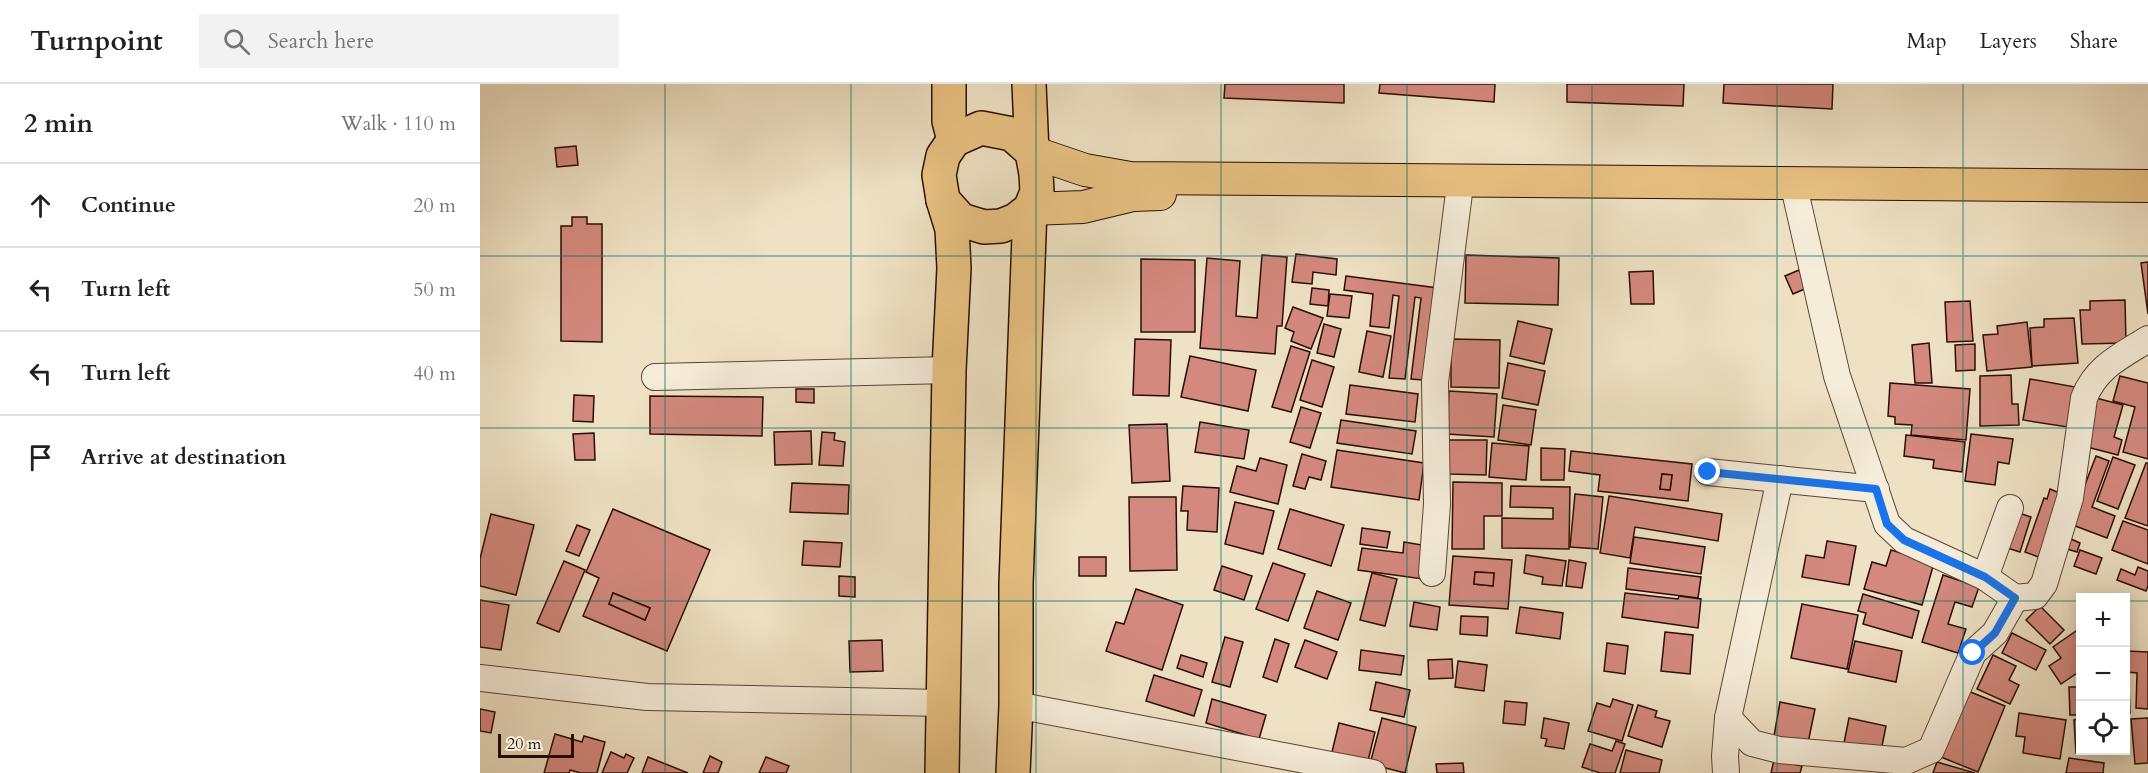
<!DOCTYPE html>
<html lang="en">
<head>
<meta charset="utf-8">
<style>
  body { margin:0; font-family:Cardo,serif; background:#f2f2f2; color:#202124 }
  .controls { position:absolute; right:18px; bottom:18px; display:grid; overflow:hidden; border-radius:0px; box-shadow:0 3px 15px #0003 }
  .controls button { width:54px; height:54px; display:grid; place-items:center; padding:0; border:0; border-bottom:2px solid #e0e0e0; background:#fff; color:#202124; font:30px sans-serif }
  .scale { position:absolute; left:18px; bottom:15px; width:76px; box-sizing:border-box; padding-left:6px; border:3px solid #2a0e03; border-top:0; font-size:16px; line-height:21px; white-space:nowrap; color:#2a0e03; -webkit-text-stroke:4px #f5ecd9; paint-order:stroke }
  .stop { position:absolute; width:18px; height:18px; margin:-14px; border:4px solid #1a73e8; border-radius:50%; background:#fff }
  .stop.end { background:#1a73e8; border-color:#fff; box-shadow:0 2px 6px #0008 }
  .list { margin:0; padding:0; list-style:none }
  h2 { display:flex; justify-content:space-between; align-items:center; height:78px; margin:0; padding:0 24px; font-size:26px }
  h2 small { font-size:20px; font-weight:400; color:#757577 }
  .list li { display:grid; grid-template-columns:39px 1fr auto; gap:18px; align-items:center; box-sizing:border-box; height:84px; padding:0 24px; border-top:2px solid #e0e0e0 }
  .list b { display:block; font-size:22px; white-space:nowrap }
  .list em { font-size:20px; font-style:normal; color:#757577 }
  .icon { flex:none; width:33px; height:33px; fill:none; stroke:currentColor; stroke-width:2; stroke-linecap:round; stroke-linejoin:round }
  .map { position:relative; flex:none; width:1668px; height:689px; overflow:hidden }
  header { display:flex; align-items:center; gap:36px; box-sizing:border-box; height:84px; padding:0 30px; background:#fff; border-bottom:2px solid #e0e0e0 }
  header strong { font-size:28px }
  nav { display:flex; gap:33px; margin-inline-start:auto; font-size:21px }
  .search { width:420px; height:54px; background:#f2f2f2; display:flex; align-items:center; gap:15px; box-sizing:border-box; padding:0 21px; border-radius:0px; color:#757577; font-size:22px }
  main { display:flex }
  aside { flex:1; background:#fff }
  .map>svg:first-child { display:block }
  .building { fill:#d4897e; stroke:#2a0e03; stroke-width:1.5; fill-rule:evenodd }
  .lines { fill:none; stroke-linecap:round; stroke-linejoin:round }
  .minor-casing { stroke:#5b4333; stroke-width:28 }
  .major-casing { stroke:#2a0e03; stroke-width:34 }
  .highway-casing { stroke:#2a0e03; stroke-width:36 }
  .minor { stroke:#f5ecd9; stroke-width:26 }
  .major { stroke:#e8c182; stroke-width:32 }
  .highway { stroke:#e8c182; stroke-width:33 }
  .route { stroke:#1a73e8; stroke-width:8 }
  .grid { fill:none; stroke:#0f766e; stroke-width:1.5; stroke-opacity:0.55 }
</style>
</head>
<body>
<header>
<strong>Turnpoint</strong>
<div class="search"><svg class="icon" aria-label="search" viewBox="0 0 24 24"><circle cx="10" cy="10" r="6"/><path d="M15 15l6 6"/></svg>Search here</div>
<nav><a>Map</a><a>Layers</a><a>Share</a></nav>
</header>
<main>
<aside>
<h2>2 min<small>Walk · 110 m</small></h2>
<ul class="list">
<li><svg class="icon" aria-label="ahead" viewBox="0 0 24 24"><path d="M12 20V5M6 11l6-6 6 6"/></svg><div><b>Continue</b></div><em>20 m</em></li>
<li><svg class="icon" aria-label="left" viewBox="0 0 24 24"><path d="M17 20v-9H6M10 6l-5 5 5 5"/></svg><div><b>Turn left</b></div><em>50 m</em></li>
<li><svg class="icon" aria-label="left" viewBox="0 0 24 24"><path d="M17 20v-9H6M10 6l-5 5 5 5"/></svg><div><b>Turn left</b></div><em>40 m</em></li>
<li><svg class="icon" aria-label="arrive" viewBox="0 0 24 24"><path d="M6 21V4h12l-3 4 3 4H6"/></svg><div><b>Arrive at destination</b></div></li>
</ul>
</aside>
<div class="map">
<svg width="1668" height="689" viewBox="0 0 1668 689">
  <rect width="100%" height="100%" fill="#efe2c4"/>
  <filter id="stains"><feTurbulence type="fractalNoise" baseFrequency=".00333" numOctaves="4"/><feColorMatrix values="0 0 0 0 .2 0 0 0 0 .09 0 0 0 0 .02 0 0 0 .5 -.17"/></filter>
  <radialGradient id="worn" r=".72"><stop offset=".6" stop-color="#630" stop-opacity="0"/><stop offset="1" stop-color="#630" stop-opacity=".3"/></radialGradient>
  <g class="building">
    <polygon points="745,0 864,0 864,19 744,14"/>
    <polygon points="900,0 1015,0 1014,18 899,9"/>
    <polygon points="1087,0 1204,0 1203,22 1087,18"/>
    <polygon points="1244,0 1353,0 1352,25 1243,19"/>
    <polygon points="96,62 98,81 77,83 75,64"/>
    <polygon points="92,133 107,133 107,140 122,140 122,258 81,257 81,142 92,142"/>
    <polygon points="816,170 857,175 856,191 833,188 832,200 812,198"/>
    <polygon points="782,171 807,173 802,242 797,242 795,270 720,264 727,174 760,177 756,232 777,234"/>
    <polygon points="986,171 1079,174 1078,221 985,219"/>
    <polygon points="661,175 715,176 715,248 661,248"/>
    <polygon points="1668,178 1668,230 1661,179"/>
    <polygon points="1319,186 1327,204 1313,210 1305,192"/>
    <polygon points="1173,187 1174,220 1151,220 1149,188"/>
    <polygon points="866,192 958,204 943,296 931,295 941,214 935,213 925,295 909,294 919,212 913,211 909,244 890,242 893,210 864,206"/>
    <polygon points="832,204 849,206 848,222 830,220"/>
    <polygon points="850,210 872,212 869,234 847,232"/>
    <polygon points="1645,216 1646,259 1602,260 1600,226 1610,226 1610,217"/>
    <polygon points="1490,217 1493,257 1467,258 1465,218"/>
    <polygon points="813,223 843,234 831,265 811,257 814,248 805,244"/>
    <polygon points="1594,234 1598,279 1552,282 1550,244 1564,243 1564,235"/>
    <polygon points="1038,237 1072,245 1064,280 1030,272"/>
    <polygon points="1547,238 1552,283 1507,287 1503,251 1518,250 1517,242"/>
    <polygon points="844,240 861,245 854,273 837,269"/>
    <polygon points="887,247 911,252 903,293 879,288"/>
    <polygon points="655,255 691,256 689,312 653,311"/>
    <polygon points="971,255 1020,256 1019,304 971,303"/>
    <polygon points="1449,259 1452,299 1435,299 1432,261"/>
    <polygon points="1495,260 1495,286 1476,287 1475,261"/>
    <polygon points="811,262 830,268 811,328 792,323"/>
    <polygon points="710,272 776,286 768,327 701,313"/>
    <polygon points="832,276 854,283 842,323 820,316"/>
    <polygon points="1028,279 1065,287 1058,321 1022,314"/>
    <polygon points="1531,291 1532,320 1538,320 1539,341 1500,342 1500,292"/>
    <polygon points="1640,292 1668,299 1668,375 1643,368 1655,323 1633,317"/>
    <polygon points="1550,295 1601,304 1594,344 1543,336"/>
    <polygon points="1410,299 1490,305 1486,356 1431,351 1432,341 1415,340 1415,333 1408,332"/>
    <polygon points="870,301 938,310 935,338 866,330"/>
    <polygon points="316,305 334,305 334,319 316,318"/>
    <polygon points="969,307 1017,310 1014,353 967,350"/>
    <polygon points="94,311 114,312 113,338 93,337"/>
    <polygon points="170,312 283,313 282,352 170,350"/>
    <polygon points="1616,314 1643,321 1634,353 1642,356 1638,371 1603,362"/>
    <polygon points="1023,321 1056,326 1051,361 1018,356"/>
    <polygon points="821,323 841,329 830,364 810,358"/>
    <polygon points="861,336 936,347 932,370 857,359"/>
    <polygon points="720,338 769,346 764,375 715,368"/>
    <polygon points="687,340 690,397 652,399 649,341"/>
    <polygon points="331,347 332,380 295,381 294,348"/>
    <polygon points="342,348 355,349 354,356 365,358 363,382 339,381"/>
    <polygon points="114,349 115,376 95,376 93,350"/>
    <polygon points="1491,350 1533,355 1529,380 1518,378 1515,401 1485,397"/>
    <polygon points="1426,351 1485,358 1482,388 1453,384 1454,376 1424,372"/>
    <polygon points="969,356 1007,356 1006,391 969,390"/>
    <polygon points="1012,359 1049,362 1046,396 1009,393"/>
    <polygon points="1061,364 1085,365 1084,396 1061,396"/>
    <polygon points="857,366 944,379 939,416 851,403"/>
    <path d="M 1091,367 L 1212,380 L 1208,417 L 1118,407 L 1120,391 L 1089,387 ZM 1182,390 L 1192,391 L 1190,406 L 1180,405 Z"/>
    <polygon points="822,370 846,377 841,396 829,393 825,405 813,402"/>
    <polygon points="1616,372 1629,377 1612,423 1635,432 1627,454 1590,440"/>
    <polygon points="1633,373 1655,381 1638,425 1617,417"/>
    <polygon points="780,374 807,381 798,420 750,408 757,382 776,387"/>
    <polygon points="1666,379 1668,379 1668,442 1645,434"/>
    <polygon points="1182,390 1192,391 1190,406 1180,405"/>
    <polygon points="973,398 1022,399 1022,432 1004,432 1004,465 972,465"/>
    <polygon points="312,399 369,401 368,430 310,428"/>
    <polygon points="703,402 739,404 737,448 707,446 708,427 701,427"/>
    <polygon points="1031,402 1090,403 1089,465 1022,464 1022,434 1073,435 1073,424 1030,423"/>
    <polygon points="1570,405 1582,410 1564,475 1545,468 1564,414 1567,415"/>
    <polygon points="1095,410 1123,413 1118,465 1090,463"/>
    <polygon points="1129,412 1242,430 1238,457 1155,443 1150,474 1120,469"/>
    <polygon points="649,413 696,413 697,486 650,487"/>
    <polygon points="755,418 794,427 783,470 745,460"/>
    <path d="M 133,425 L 230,466 L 187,567 L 103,532 L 119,494 L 106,488 ZM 133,509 L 170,524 L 165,536 L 129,520 Z"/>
    <polygon points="810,425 864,441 851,482 798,465"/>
    <polygon points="1533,427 1551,433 1540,468 1521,462"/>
    <polygon points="11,430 54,441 36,511 0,502 0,475"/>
    <polygon points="1643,437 1668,446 1668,480 1632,466"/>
    <polygon points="97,441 110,446 99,472 86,467"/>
    <polygon points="882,444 910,448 907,464 880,460"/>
    <polygon points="1154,453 1225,463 1221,490 1150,479"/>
    <polygon points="1591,455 1600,459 1597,468 1587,465"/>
    <polygon points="324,457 362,459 360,483 322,481"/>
    <polygon points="1347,457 1376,462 1369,501 1322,493 1326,471 1344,474"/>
    <polygon points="924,458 948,462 943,495 878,486 882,464 923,469"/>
    <polygon points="1411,466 1454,479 1442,521 1384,505 1392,478 1406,482"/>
    <polygon points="1600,466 1622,474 1616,490 1594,482"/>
    <polygon points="1046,471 1086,477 1082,502 1062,500 1063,493 1044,489"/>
    <path d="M 973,472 L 1032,476 L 1028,525 L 969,521 ZM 995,488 L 1014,489 L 1013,502 L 994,500 Z"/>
    <rect x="599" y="473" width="27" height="19"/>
    <polygon points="1089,476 1106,479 1102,504 1086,502"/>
    <polygon points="84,477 105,486 79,548 57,539"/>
    <polygon points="793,479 825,490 808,537 776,525"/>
    <polygon points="742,482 772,492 764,516 734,506"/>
    <polygon points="1658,483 1668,487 1668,502 1666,507 1637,496 1641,485 1655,491"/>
    <polygon points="1148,484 1221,493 1218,514 1146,505"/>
    <polygon points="995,488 1014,489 1013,502 994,500"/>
    <polygon points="892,489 917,495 905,542 880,536"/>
    <polygon points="1463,491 1499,503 1492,523 1475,518 1468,540 1486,545 1478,569 1442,558"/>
    <polygon points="359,492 375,493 375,513 359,512"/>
    <polygon points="656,505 703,521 682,586 626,567 636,538 644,540"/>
    <polygon points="837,507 871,519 858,556 824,544"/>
    <polygon points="133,509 170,524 165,536 129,520"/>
    <polygon points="1145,509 1198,515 1199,512 1221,515 1218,544 1142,533"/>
    <polygon points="1383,510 1439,527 1432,554 1383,540 1386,529 1378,527"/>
    <polygon points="0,516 29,521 21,566 0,563"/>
    <polygon points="934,518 960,523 957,546 930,542"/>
    <polygon points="1322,520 1378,531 1367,585 1311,574"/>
    <polygon points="1560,522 1584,546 1570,560 1546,536"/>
    <polygon points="1040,523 1083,529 1080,555 1036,549"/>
    <polygon points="981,532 1008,533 1007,552 980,550"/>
    <polygon points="1596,547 1600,554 1600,587 1581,600 1569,582 1581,574 1573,563"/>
    <polygon points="1185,548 1213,551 1210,590 1181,587"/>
    <polygon points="1532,549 1566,566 1556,586 1522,569"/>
    <polygon points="745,553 763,558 750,603 732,598"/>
    <polygon points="795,555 809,560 797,598 783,593"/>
    <polygon points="402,556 403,587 370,588 369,557"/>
    <polygon points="825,556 857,568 847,595 815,583"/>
    <polygon points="1375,557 1422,567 1416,598 1368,588"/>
    <polygon points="1127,559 1148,562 1145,590 1124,587"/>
    <polygon points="881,566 924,572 921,591 879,586"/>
    <polygon points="1647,567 1668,568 1668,625 1656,624 1657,589 1647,588"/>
    <polygon points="701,571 727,579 723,593 697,584"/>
    <polygon points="1513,571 1536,582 1529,596 1539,601 1530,620 1497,605"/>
    <polygon points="972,575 973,594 949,595 948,576"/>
    <polygon points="978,577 1007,581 1004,607 975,603"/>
    <polygon points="674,591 722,606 714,632 666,617"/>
    <polygon points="896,598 930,606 924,633 890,626"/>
    <polygon points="1646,601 1649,601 1650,629 1646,629"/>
    <polygon points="1589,603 1600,603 1600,631 1590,631"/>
    <polygon points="1488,607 1525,622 1498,688 1456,671"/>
    <polygon points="732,615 786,631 779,655 726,639"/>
    <polygon points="1133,615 1153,621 1142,657 1108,647 1117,619 1130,623"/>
    <polygon points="1025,617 1047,619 1045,641 1023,639"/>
    <polygon points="1300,618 1335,625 1328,659 1294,652"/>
    <polygon points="1158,621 1177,627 1175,633 1190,637 1182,663 1148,652"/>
    <polygon points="0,625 15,628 11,649 0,647"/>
    <polygon points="1539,629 1586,636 1580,675 1543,669 1545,653 1536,652"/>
    <polygon points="902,634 936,643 925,689 890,680"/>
    <polygon points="1064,634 1089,639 1084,665 1065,662 1067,655 1061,654"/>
    <polygon points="1369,634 1406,642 1401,667 1364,659"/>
    <polygon points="1668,634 1668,679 1655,680 1651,635"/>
    <polygon points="1600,635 1600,666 1630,667 1596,669 1594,636"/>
    <polygon points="859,639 895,648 887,681 851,672"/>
    <polygon points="75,650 102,658 104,652 125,658 117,689 101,689 90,686 89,689 64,689"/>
    <polygon points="1136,657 1145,660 1135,689 1120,689 1102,683 1110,660 1132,667"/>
    <polygon points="1146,666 1182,676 1179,689 1140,689"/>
    <polygon points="131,668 144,674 146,670 154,674 147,689 122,689"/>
    <polygon points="230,672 242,678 238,689 223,689"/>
    <polygon points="168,673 208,689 162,689"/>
    <polygon points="286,673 309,682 306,689 279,689"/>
    <polygon points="1589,674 1624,679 1623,689 1586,689"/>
    <polygon points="1294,676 1322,682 1320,689 1291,689"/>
    <polygon points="1457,678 1495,689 1453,689"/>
    <polygon points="983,679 984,689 957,689 956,680"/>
  </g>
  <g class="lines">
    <g class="minor-casing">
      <g id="minor">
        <path d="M 1315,107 L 1357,292 L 1407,440 L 1424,456 L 1505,493 L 1535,514 L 1555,512 L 1564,500 L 1590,414 L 1604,314 C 1616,283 1641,272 1668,255"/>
        <polyline points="175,293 469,286"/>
        <polyline points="1228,388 1396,405"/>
        <polyline points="952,489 957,420 955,298 980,101"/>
        <polyline points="1505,493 1530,424"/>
        <polyline points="0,594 167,613 463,619"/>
        <polyline points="536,621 893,689"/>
        <polyline points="1248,634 1272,659 1299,666 1426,677 1451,666 1493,569 1515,549 1535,514"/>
        <polyline points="1246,689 1245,672 1248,634 1300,395"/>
      </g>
    </g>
    <g class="major-casing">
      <g id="major">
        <polyline points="552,68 605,86 650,94 1668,102"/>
        <polyline points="550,125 603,123 653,111 680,110"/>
      </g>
    </g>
    <g class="highway-casing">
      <g id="highway">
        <polyline points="469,0 469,37 474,56"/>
        <polyline points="549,0 552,68"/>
        <polygon points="501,44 532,50 552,68 556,90 557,108 550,125 536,136 521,142 504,143 481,136 463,116 459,91 463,72 474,56"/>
        <polyline points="462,689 469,286 474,184 472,145 463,116"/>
        <polyline points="533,689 536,621 536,500 550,125"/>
      </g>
    </g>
    <use href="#minor" class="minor"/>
    <use href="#major" class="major"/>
    <use href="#highway" class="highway"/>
  </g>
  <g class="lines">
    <polyline class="route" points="1228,388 1396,405 1407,440 1424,456 1505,493 1535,514 1515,549 1493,569"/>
  </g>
  <path class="grid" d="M 185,0 L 185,689M 371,0 L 371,689M 556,0 L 556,689M 741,0 L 741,689M 927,0 L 927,689M 1112,0 L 1112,689M 1297,0 L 1297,689M 1483,0 L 1483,689M 0,172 L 1668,172M 0,344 L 1668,344M 0,517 L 1600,517M 1646,517 L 1668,517"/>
  <rect width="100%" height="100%" filter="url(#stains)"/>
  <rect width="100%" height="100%" fill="url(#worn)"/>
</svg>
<div class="controls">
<button>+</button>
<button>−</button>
<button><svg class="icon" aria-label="locate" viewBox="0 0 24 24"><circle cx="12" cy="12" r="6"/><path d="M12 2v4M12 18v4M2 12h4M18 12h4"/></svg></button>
</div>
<div class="scale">20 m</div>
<div class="stop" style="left:1493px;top:569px"></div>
<div class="stop end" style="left:1228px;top:388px"></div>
</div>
</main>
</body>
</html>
